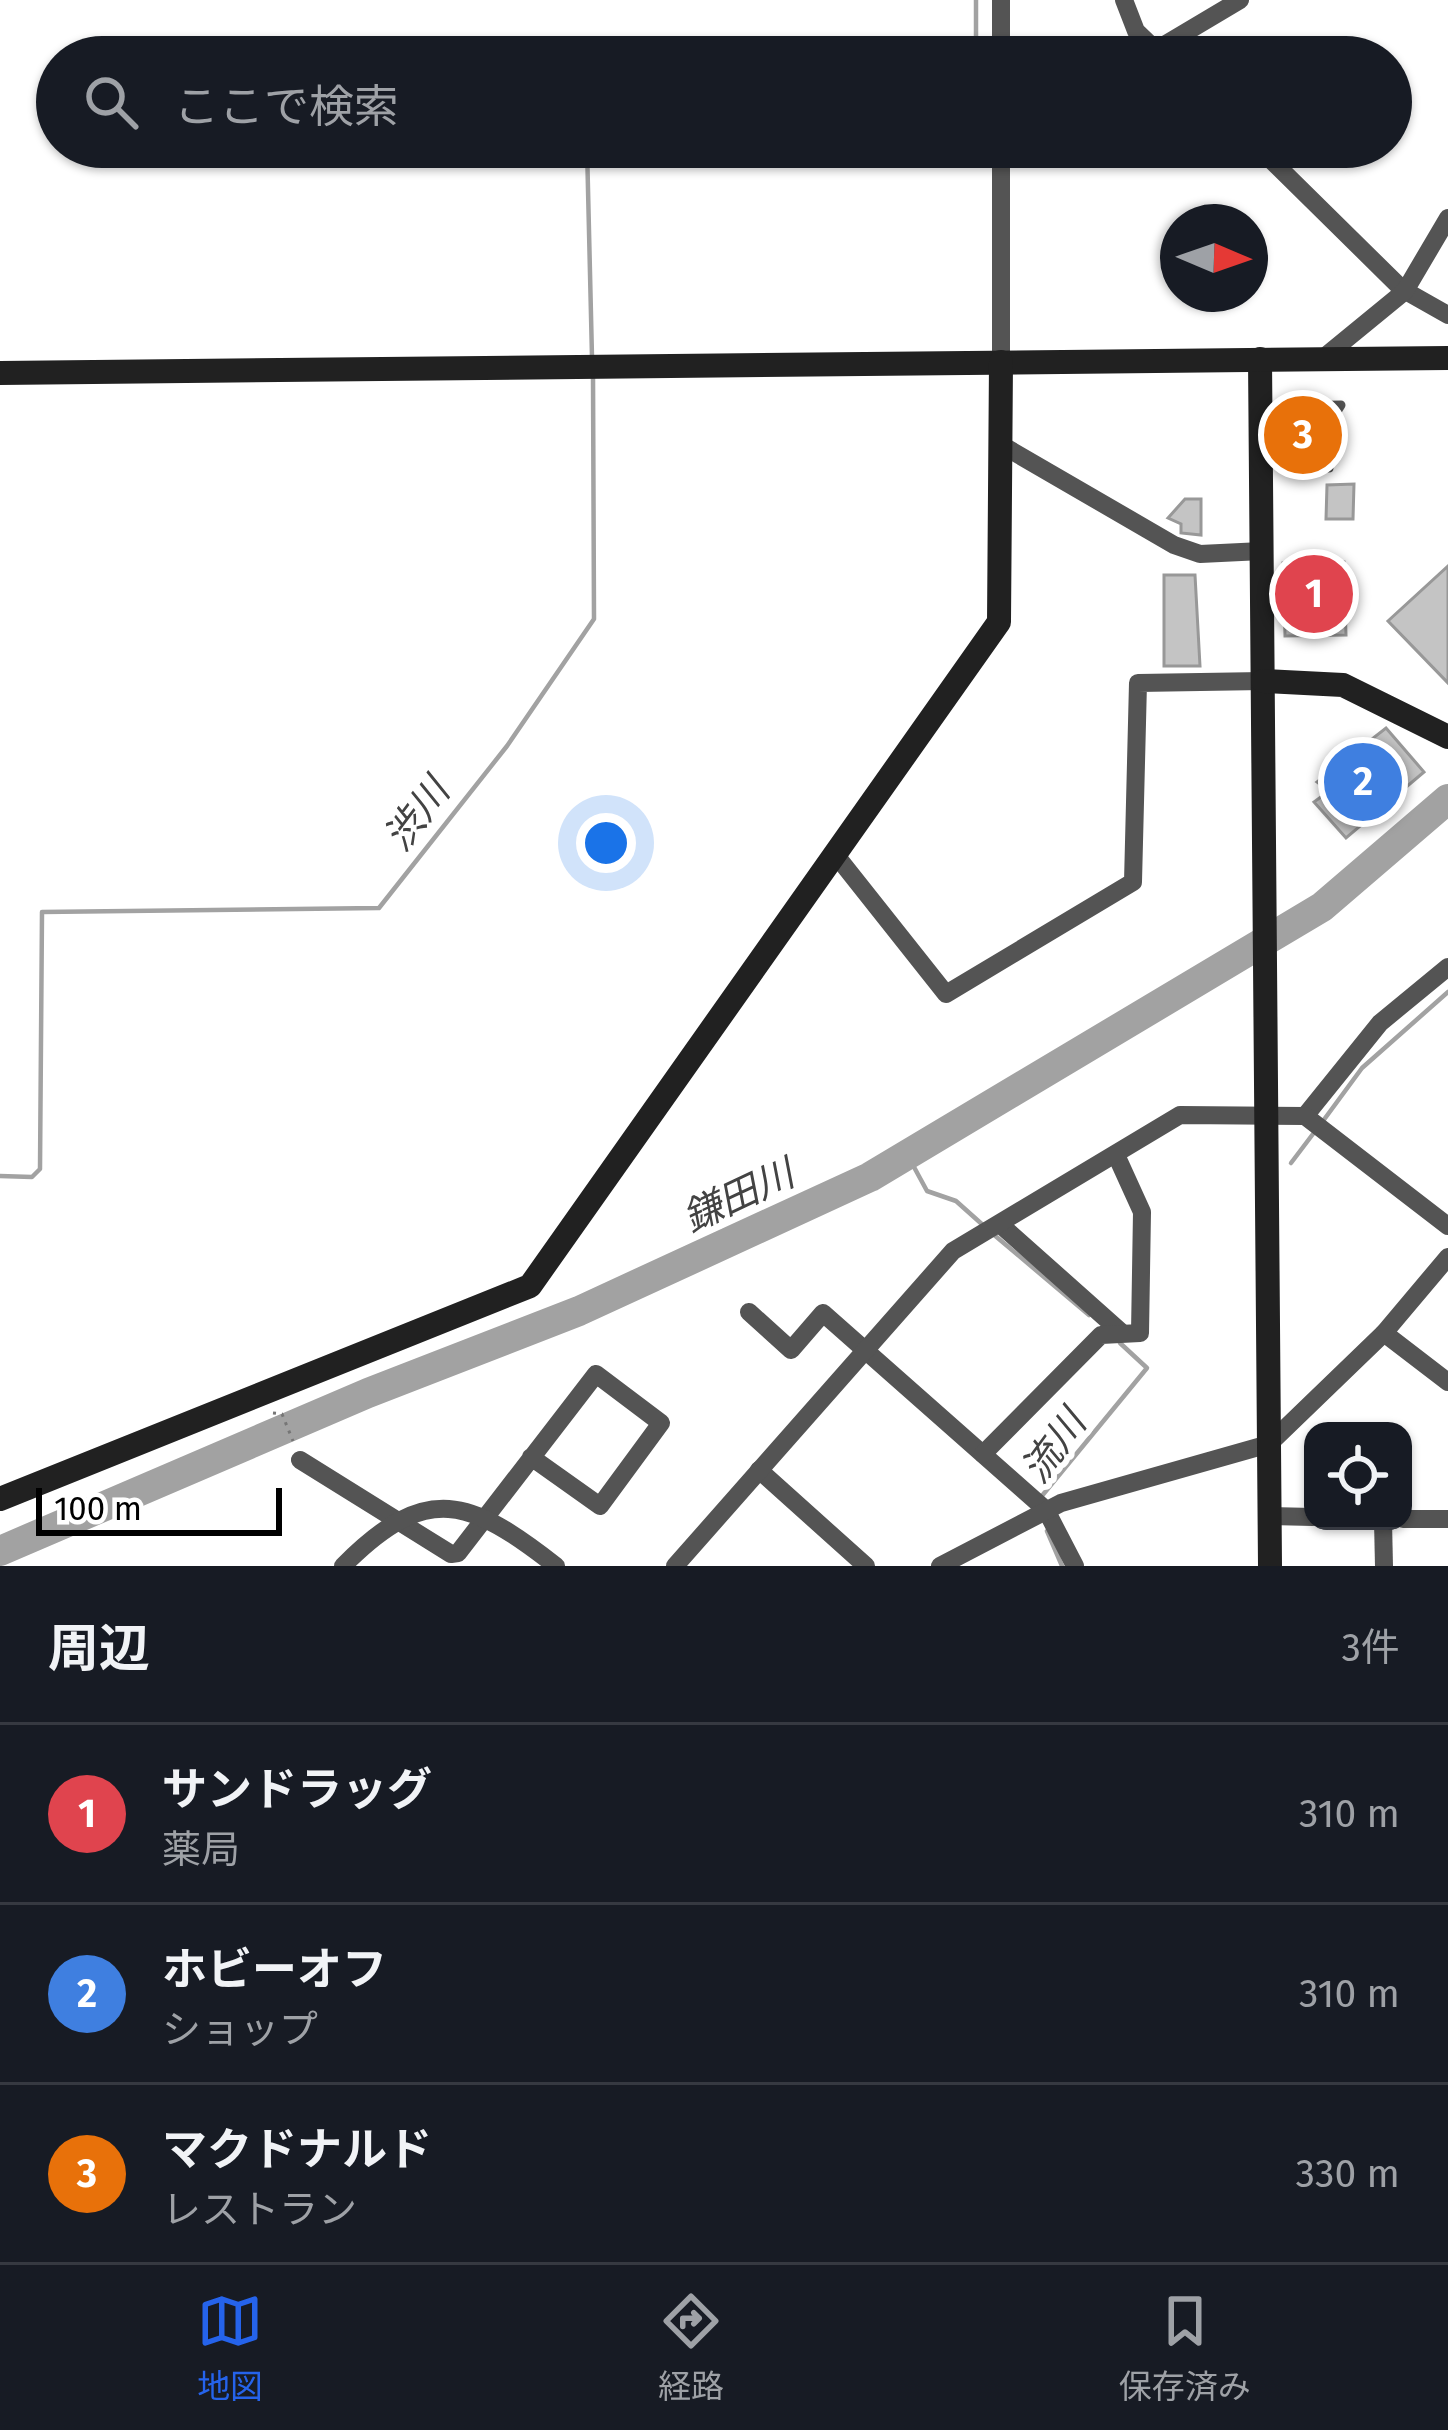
<!DOCTYPE html>
<html lang="ja">
<head>
<meta charset="utf-8">
<style>
  body { margin:0; font-family:"Fira Sans","Noto Sans JP",sans-serif; background:#20242c; color:#f1f3f6 }
  .controls { position:absolute; right:36px; bottom:36px; display:grid; overflow:hidden; border-radius:24px; box-shadow:0 3px 9px #0004 }
  .controls button { width:108px; height:108px; display:grid; place-items:center; padding:0; border:0; border-bottom:3px solid #363941; background:#171b24; color:#f1f3f6; font:60px sans-serif }
  .compass { position:absolute; left:1160px; top:204px; width:108px; height:108px; border-radius:50%; background:#171b24; box-shadow:0 3px 9px #0004; rotate:92deg }
  .scale { position:absolute; left:36px; bottom:30px; width:246px; box-sizing:border-box; padding-left:12px; border:6px solid #000; border-top:0; font-size:33px; line-height:42px; white-space:nowrap; color:#000; -webkit-text-stroke:9px #fff; paint-order:stroke }
  .you { position:absolute; left:606px; top:843px; width:42px; height:42px; margin:-30px; border:9px solid #fff; border-radius:50%; background:#1a73e8; box-shadow:0 0 0 18px #1a73e833 }
  .badge { display:grid; place-items:center; width:78px; height:78px; border-radius:50%; background:#2563eb; color:#fff; font-size:39px; font-weight:700 }
  .pin { position:absolute; translate:-50% -50%; border:6px solid #fff; box-shadow:0 3px 12px #0006 }
  .list { margin:0; padding:0; list-style:none }
  h2 { display:flex; justify-content:space-between; align-items:center; height:156px; margin:0; padding:0 48px; font-size:51px }
  h2 small { font-size:39px; font-weight:400; color:#9ea1a6 }
  .list li { display:grid; grid-template-columns:78px 1fr auto; gap:36px; align-items:center; box-sizing:border-box; height:180px; padding:0 48px; border-top:3px solid #363941 }
  .list b { display:block; font-size:45px; white-space:nowrap }
  .list p { margin:0; font-size:39px; white-space:nowrap; color:#9ea1a6 }
  .list em { font-size:39px; font-style:normal; color:#9ea1a6 }
  .icon { flex:none; width:66px; height:66px; fill:none; stroke:currentColor; stroke-width:2; stroke-linecap:round; stroke-linejoin:round }
  .map { position:relative; flex:none; width:1448px; height:1566px; overflow:hidden }
  .search { position:absolute; background:#171b24; box-shadow:0 3px 9px #0004; left:36px; right:36px; top:36px; height:132px; display:flex; align-items:center; gap:30px; box-sizing:border-box; padding:0 42px; border-radius:66px; color:#9ea1a6; font-size:45px }
  .sheet { height:696px; background:#171b24 }
  nav { display:flex; justify-content:space-around; align-items:center; box-sizing:border-box; height:168px; border-top:3px solid #363941; background:#171b24; font-size:33px; color:#9ea1a6 }
  nav a { display:grid; justify-items:center; gap:6px }
  nav .on { color:#2563eb }
  .map>svg:first-child { display:block }
  .lines { fill:none; stroke-linecap:round; stroke-linejoin:round }
  .stream { stroke:#a2a2a2; stroke-width:4.5 }
  .river { stroke:#a2a2a2; stroke-width:30 }
  .building { fill:#c4c4c4; stroke:#989898; stroke-width:3 }
  .path { stroke:#767676; stroke-width:3; stroke-dasharray:3 6; stroke-linecap:butt }
  .lane { stroke:#545454; stroke-width:9 }
  .street { stroke:#545454; stroke-width:18 }
  .secondary { stroke:#212121; stroke-width:24 }
  .labels { text-anchor:middle; stroke-width:12; stroke-linejoin:round; paint-order:stroke }
  .water-label { font-size:39px; font-style:italic; fill:#434343; stroke:#fff }
</style>
</head>
<body>
<div class="map">
<svg width="1448" height="1566" viewBox="0 0 1448 1566">
  <rect width="100%" height="100%" fill="#fff"/>
  <g class="lines">
    <g class="stream">
      <polyline points="976,0 976,57"/>
      <polyline points="587,147 592,357"/>
      <polyline points="1323,1121 1362,1068 1448,992"/>
      <polyline points="908,1156 927,1191 956,1201 984,1226"/>
      <polyline points="1291,1163 1316,1130"/>
      <polyline points="0,1176 32,1177 40,1169 42,912 379,908 507,746 594,619 593,375"/>
      <polyline points="993,1234 1089,1315"/>
      <polyline points="1041,1497 1147,1368 1120,1343"/>
      <polyline points="1047,1531 1062,1566"/>
    </g>
    <polyline class="river" points="0,1551 368,1393 579,1311 870,1177 1322,907 1448,799"/>
  </g>
  <g class="building">
    <polygon points="1297,415 1314,415 1314,459 1298,459"/>
    <polygon points="1354,484 1353,519 1326,519 1327,485"/>
    <polygon points="1185,499 1201,499 1201,535 1181,533 1181,524 1168,518"/>
    <polygon points="1344,562 1346,635 1285,636 1283,563"/>
    <polygon points="1448,566 1448,683 1388,621"/>
    <polygon points="1164,575 1195,575 1200,666 1164,666"/>
    <polygon points="1386,728 1424,772 1346,838 1314,802 1329,791 1317,782"/>
  </g>
  <g class="lines">
    <polyline class="path" points="273,1413 282,1414 293,1441"/>
    <polygon class="lane" points="1341,405 1331,421 1329,468 1289,468 1288,406"/>
    <g class="street">
      <polyline points="1001,0 1001,57"/>
      <polyline points="1124,0 1136,31 1163,57"/>
      <polyline points="1156,50 1240,0"/>
      <polyline points="1001,147 1001,362"/>
      <polyline points="1258,147 1402,289 1448,315"/>
      <polyline points="1322,359 1405,291 1448,218"/>
      <polyline points="1000,444 1174,545 1200,554 1262,551"/>
      <polyline points="835,854 946,994 1133,882 1138,683 1263,681"/>
      <polyline points="1305,1116 1380,1023 1448,967"/>
      <polyline points="1002,1226 1121,1332"/>
      <polyline points="749,1312 791,1350 823,1313 1046,1510 1075,1566"/>
      <polyline points="1384,1333 1448,1382"/>
      <polyline points="983,1454 1101,1335 1140,1333 1142,1212 1117,1157"/>
      <polyline points="300,1460 451,1554 458,1553 596,1374 661,1423 600,1506 531,1457"/>
      <polyline points="759,1470 866,1566"/>
      <polyline points="1270,1516 1313,1517"/>
      <polyline points="1403,1519 1448,1519"/>
      <polyline points="1383,1521 1384,1566"/>
      <path d="M 343,1566 C 427,1481 470,1499 556,1566"/>
      <polyline points="675,1566 953,1251 1180,1115 1305,1116 1448,1226"/>
      <polyline points="940,1566 1061,1503 1269,1444 1384,1333 1448,1257"/>
    </g>
    <g class="secondary">
      <polyline points="1260,359 1270,1566"/>
      <polyline points="0,373 1448,358"/>
      <polyline points="1263,681 1343,685 1448,737"/>
      <polyline points="0,1499 530,1286 999,622 1001,362"/>
    </g>
  </g>
  <g class="labels">
    <g class="water-label">
      <text transform="translate(416 814) rotate(-53)" y="14">渋川</text>
      <text transform="translate(738 1195) rotate(-25)" y="14">鎌田川</text>
      <text transform="translate(1053 1446) rotate(-54)" y="14">流川</text>
    </g>
  </g>
</svg>
<div class="controls">
<button><svg class="icon" aria-label="locate" viewBox="0 0 24 24"><circle cx="12" cy="12" r="6"/><path d="M12 2v4M12 18v4M2 12h4M18 12h4"/></svg></button>
</div>
<svg class="compass" viewBox="-18 -18 36 36"><path d="M0-13l5 13h-10z" fill="#e53935"/><path d="M0 13l5-13h-10z" fill="#9ea1a6"/></svg>
<div class="scale">100 m</div>
<div class="you"></div>
<div class="pin badge" style="left:1314px;top:594px;background:#e0444e">1</div>
<div class="pin badge" style="left:1363px;top:782px;background:#3f7fe0">2</div>
<div class="pin badge" style="left:1303px;top:435px;background:#e8710a">3</div>
<div class="search"><svg class="icon" aria-label="search" viewBox="0 0 24 24"><circle cx="10" cy="10" r="6"/><path d="M15 15l6 6"/></svg>ここで検索</div>
</div>
<section class="sheet">
<h2>周辺<small>3件</small></h2>
<ul class="list">
<li><span class="badge" style="background:#e0444e">1</span><div><b>サンドラッグ</b><p>薬局</p></div><em>310 m</em></li>
<li><span class="badge" style="background:#3f7fe0">2</span><div><b>ホビーオフ</b><p>ショップ</p></div><em>310 m</em></li>
<li><span class="badge" style="background:#e8710a">3</span><div><b>マクドナルド</b><p>レストラン</p></div><em>330 m</em></li>
</ul>
</section>
<nav>
<a class="on"><svg class="icon" aria-label="map" viewBox="0 0 24 24"><path d="M3 6l6-2 6 2 6-2v14l-6 2-6-2-6 2zM9 4v14M15 6v14"/></svg>地図</a>
<a><svg class="icon" aria-label="directions" viewBox="0 0 24 24"><path d="M12 3l9 9-9 9-9-9zM9 14v-3h6M13 9l2 2-2 2"/></svg>経路</a>
<a><svg class="icon" aria-label="saved" viewBox="0 0 24 24"><path d="M7 4h10v16l-5-4-5 4z"/></svg>保存済み</a>
</nav>
</body>
</html>
